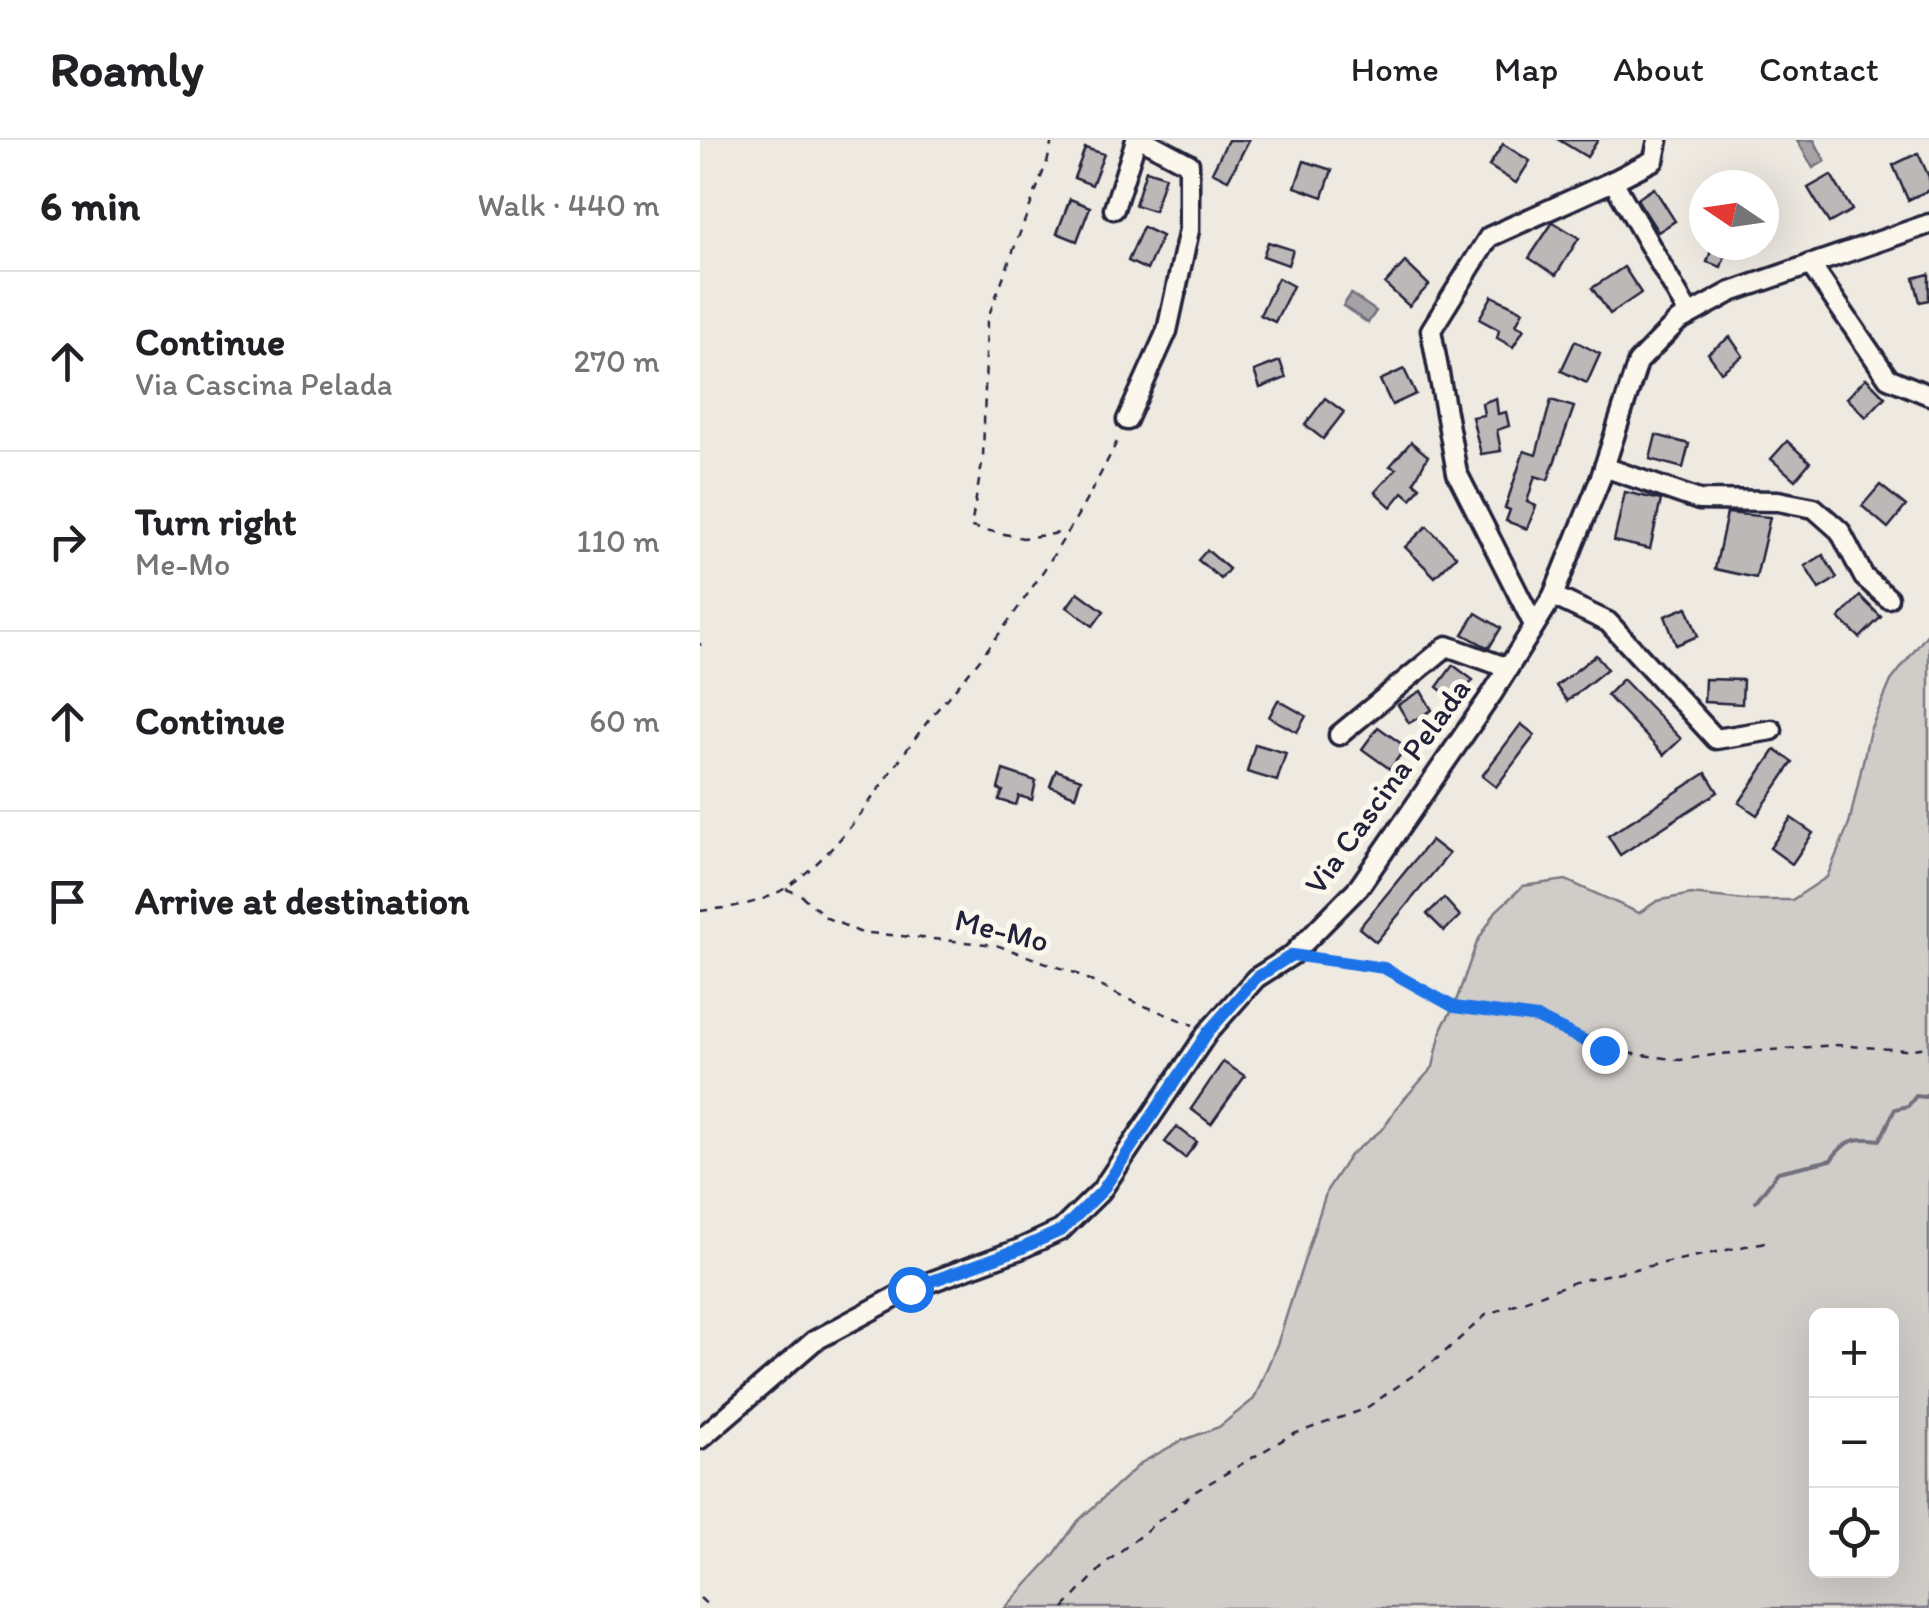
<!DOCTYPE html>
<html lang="en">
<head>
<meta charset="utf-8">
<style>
  body { margin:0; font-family:Itim,sans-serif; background:#f2f2f2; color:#202124 }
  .controls { position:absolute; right:30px; bottom:30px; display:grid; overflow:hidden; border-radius:15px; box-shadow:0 10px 40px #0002 }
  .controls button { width:90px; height:90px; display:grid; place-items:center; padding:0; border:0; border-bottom:2px solid #e0e0e0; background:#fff; color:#202124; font:50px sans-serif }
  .compass { position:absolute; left:989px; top:30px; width:90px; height:90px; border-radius:50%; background:#fff; box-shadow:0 10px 40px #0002; rotate:283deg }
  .stop { position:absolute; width:30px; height:30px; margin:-22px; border:8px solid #1a73e8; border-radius:50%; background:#fff }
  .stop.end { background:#1a73e8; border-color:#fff; box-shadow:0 2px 10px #0008 }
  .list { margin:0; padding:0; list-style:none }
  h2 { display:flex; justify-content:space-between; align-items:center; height:130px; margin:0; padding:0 40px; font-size:42px }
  h2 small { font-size:32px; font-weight:400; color:#757577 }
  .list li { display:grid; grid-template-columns:65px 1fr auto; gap:30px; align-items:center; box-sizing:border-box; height:180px; padding:0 40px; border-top:2px solid #e0e0e0 }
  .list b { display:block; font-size:38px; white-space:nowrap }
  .list p { margin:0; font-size:32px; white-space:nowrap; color:#757577 }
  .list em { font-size:32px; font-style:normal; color:#757577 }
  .icon { flex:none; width:55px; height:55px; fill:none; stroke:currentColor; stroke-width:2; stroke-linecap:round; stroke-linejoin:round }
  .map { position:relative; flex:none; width:1229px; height:1468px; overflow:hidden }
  header { display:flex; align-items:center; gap:60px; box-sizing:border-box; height:140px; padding:0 50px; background:#fff; border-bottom:2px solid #e0e0e0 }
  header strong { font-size:48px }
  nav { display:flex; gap:55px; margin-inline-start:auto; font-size:35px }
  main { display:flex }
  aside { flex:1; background:#fff }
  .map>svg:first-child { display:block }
  .green { fill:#d0cdc9; stroke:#797882; stroke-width:2.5; fill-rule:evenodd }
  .water { fill:#a6a3a7; stroke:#716f7c; stroke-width:2.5 }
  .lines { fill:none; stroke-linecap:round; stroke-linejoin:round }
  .stream { stroke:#716f7c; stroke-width:4 }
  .building { fill:#bcb8b8; stroke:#22223b; stroke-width:2.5 }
  .minor-casing { stroke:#22223b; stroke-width:25 }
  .path { stroke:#22223b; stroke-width:2.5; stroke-dasharray:8 8; stroke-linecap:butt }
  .minor { stroke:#fbf7ec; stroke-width:18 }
  .route { stroke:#1a73e8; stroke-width:12 }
  .labels { text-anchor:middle; stroke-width:10; stroke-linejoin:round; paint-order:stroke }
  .street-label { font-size:32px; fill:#22223b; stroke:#fbf7ec }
</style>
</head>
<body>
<header>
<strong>Roamly</strong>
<nav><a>Home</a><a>Map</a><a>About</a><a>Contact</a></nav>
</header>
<main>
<aside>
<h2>6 min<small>Walk · 440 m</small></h2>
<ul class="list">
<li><svg class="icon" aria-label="ahead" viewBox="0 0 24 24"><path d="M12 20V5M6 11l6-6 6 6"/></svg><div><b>Continue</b><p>Via Cascina Pelada</p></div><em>270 m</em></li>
<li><svg class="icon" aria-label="right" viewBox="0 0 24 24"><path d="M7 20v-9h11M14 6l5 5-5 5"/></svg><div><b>Turn right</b><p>Me-Mo</p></div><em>110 m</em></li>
<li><svg class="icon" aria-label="ahead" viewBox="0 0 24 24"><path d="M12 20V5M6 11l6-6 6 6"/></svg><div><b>Continue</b></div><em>60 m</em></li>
<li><svg class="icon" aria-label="arrive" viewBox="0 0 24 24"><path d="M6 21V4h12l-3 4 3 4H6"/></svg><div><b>Arrive at destination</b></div></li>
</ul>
</aside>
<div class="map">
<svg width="1229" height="1468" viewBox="0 0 1229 1468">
  <rect width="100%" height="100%" fill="#eeeae2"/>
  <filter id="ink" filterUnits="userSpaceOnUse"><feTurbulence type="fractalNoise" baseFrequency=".01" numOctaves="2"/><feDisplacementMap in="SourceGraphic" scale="20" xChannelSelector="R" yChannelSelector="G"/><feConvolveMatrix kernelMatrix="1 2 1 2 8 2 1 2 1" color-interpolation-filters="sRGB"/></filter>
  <g filter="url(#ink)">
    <path class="green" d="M 1229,492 L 1229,1468 L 305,1468 L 353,1416 L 378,1381 L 441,1323 L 481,1301 L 519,1287 L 554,1259 L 578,1202 L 627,1050 L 650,1015 L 684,988 L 696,968 L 733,927 L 742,887 L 754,867 L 777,802 L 796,771 L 823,746 L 866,740 L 939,773 L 957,761 L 991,754 L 1045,760 L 1092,760 L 1127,737 L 1149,684 L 1170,590 L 1191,541 ZM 1116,1176 L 1192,1176 L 1192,1430 L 1116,1430 Z"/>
    <g class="water">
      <polygon points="1097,0 1114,0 1125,21 1113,28"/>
      <polygon points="651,154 676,171 668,183 643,166"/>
    </g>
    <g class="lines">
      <path class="stream" d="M 1056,1061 L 1078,1032 L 1131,1020 C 1145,1000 1155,997 1180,1000 L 1195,969 L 1208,966 L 1216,956 L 1225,957 L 1229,953"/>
    </g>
    <g class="building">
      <polygon points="528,0 549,0 528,40 512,32"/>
      <polygon points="859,0 898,0 887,17"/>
      <polygon points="803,4 830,21 816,43 789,26"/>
      <polygon points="385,8 404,14 392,45 374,38"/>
      <polygon points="1218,13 1229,37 1229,50 1208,60 1193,25"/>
      <polygon points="604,21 632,30 623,57 595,47"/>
      <polygon points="446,30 465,36 454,71 435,65"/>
      <polygon points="1131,35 1152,70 1129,83 1108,48"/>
      <polygon points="954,48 975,81 958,92 937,59"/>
      <polygon points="370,59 390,67 377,101 357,93"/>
      <polygon points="853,82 879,98 856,135 829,118"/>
      <polygon points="443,87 462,96 447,130 428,121"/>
      <polygon points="568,102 593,110 588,125 563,116"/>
      <polygon points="1013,105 1027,110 1021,127 1007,122"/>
      <polygon points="705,122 729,145 709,166 685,144"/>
      <polygon points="924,127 941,153 910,174 892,148"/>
      <polygon points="1229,134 1229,160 1220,162 1214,138"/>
      <polygon points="578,138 593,146 575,182 560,175"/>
      <polygon points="792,156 823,171 816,185 824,189 813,207 797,198 799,190 779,179"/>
      <polygon points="1030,197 1043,216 1021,232 1008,213"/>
      <polygon points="875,201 900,214 887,243 861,231"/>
      <polygon points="580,221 586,238 560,248 554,231"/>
      <polygon points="704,229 716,254 692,265 680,240"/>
      <polygon points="1166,238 1185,257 1166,277 1147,258"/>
      <polygon points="625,258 644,272 623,299 605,285"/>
      <polygon points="796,258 798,274 806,272 809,286 797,290 801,311 781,314 772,277 784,275 782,263"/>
      <polygon points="851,260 874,267 848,340 835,336 827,362 836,366 827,389 806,381 810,370 805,368 824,311 836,315"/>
      <polygon points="956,295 989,304 983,328 950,319"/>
      <polygon points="1087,301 1110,322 1095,340 1071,319"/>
      <polygon points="711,302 728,316 714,342 720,347 711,359 703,352 691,367 675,352 696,329 690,326"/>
      <polygon points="1180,345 1206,366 1188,388 1162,366"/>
      <polygon points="925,352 961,360 950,409 914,401"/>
      <polygon points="1027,373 1070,377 1056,438 1015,429"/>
      <polygon points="727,386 756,416 735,437 705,407"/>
      <polygon points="507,410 529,429 521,439 498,420"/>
      <polygon points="1123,415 1137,438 1119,449 1105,426"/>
      <polygon points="378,452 404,471 393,486 367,467"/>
      <polygon points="1160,456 1181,477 1160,498 1139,478"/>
      <polygon points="987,467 998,496 976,505 965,476"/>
      <polygon points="776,473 801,488 789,508 763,494"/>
      <polygon points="896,515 907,529 867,561 856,546"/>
      <polygon points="753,525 773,540 756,562 737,547"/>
      <polygon points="923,539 981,599 964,615 907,555"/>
      <polygon points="1005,539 1043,540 1042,564 1004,562"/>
      <polygon points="721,551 732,570 709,583 698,565"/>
      <polygon points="578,560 606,576 597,592 569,577"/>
      <polygon points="821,584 835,595 796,647 782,636"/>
      <polygon points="678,587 706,607 690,629 662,609"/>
      <polygon points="555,604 586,613 577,641 547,632"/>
      <polygon points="1075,610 1093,622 1057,675 1039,663"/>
      <polygon points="303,630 336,641 332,660 319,656 316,665 299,660 303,651 298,649"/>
      <polygon points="356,630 381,639 375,656 350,646"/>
      <polygon points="1006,633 1018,652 920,715 908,696"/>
      <polygon points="1091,678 1113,693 1092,724 1070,708"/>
      <polygon points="731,700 749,714 676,802 659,788"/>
      <polygon points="744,758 760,776 744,791 727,774"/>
      <polygon points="523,922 545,936 511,984 491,969"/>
      <polygon points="477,987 497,1002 485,1018 465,1002"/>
    </g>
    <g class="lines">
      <g class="minor-casing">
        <g id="minor">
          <polyline points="913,41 954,20 958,0"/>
          <polyline points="414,69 436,0"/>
          <polyline points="1110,124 1188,238 1229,255"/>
          <polyline points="427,280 467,191 489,90 489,24 444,0"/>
          <polyline points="904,327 999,360 1078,361 1114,368 1140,391 1164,437 1188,458"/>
          <polyline points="853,456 908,482 1016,599 1072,590"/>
          <polyline points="834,485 757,333 731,190 789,97 913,41 989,174"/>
          <polyline points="639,595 747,506 808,528"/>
          <polyline points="0,1299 114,1201 211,1149 320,1109 361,1090 401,1051 508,892 556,838 592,815 659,747 792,554 853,456 901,337 938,222 978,181 1031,152 1229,84"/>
        </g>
      </g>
      <g class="path">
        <polyline points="352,0 348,19 287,180 283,318 271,387 323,398 368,392"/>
        <polyline points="0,503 0,506"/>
        <polyline points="86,749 101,755 127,778 159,792 296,805 375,833 422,857 493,885"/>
        <path d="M 0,771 C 31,767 60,765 87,747 C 147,706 181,642 225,585 C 243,561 265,539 283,515 C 336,447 383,373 420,295"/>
        <polyline points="611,818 684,828 754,867 838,878 904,910 980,920 1020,914 1136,905 1204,910 1229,907"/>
        <polyline points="0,1458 11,1468"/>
        <polyline points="364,1468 407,1422 496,1351 591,1295 665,1269 738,1218 786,1175 877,1141 1065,1102"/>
      </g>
      <use href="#minor" class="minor"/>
    </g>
  </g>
  <g class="lines" filter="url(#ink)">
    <polyline class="route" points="210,1149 320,1109 362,1090 402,1051 508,892 556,838 592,815 684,828 754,867 838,878 904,910"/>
  </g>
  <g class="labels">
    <g class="street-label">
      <text transform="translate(687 646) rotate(-54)" y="11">Via Cascina Pelada</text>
      <text transform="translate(302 790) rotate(14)" y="11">Me-Mo</text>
    </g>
  </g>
</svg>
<div class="controls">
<button>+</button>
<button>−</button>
<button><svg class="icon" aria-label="locate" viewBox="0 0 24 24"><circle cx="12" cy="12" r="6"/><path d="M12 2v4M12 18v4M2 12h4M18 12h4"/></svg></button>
</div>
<svg class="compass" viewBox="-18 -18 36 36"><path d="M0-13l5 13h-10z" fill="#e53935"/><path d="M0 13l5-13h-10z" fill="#757577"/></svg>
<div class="stop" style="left:210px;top:1149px"></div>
<div class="stop end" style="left:904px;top:910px"></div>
</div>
</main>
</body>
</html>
